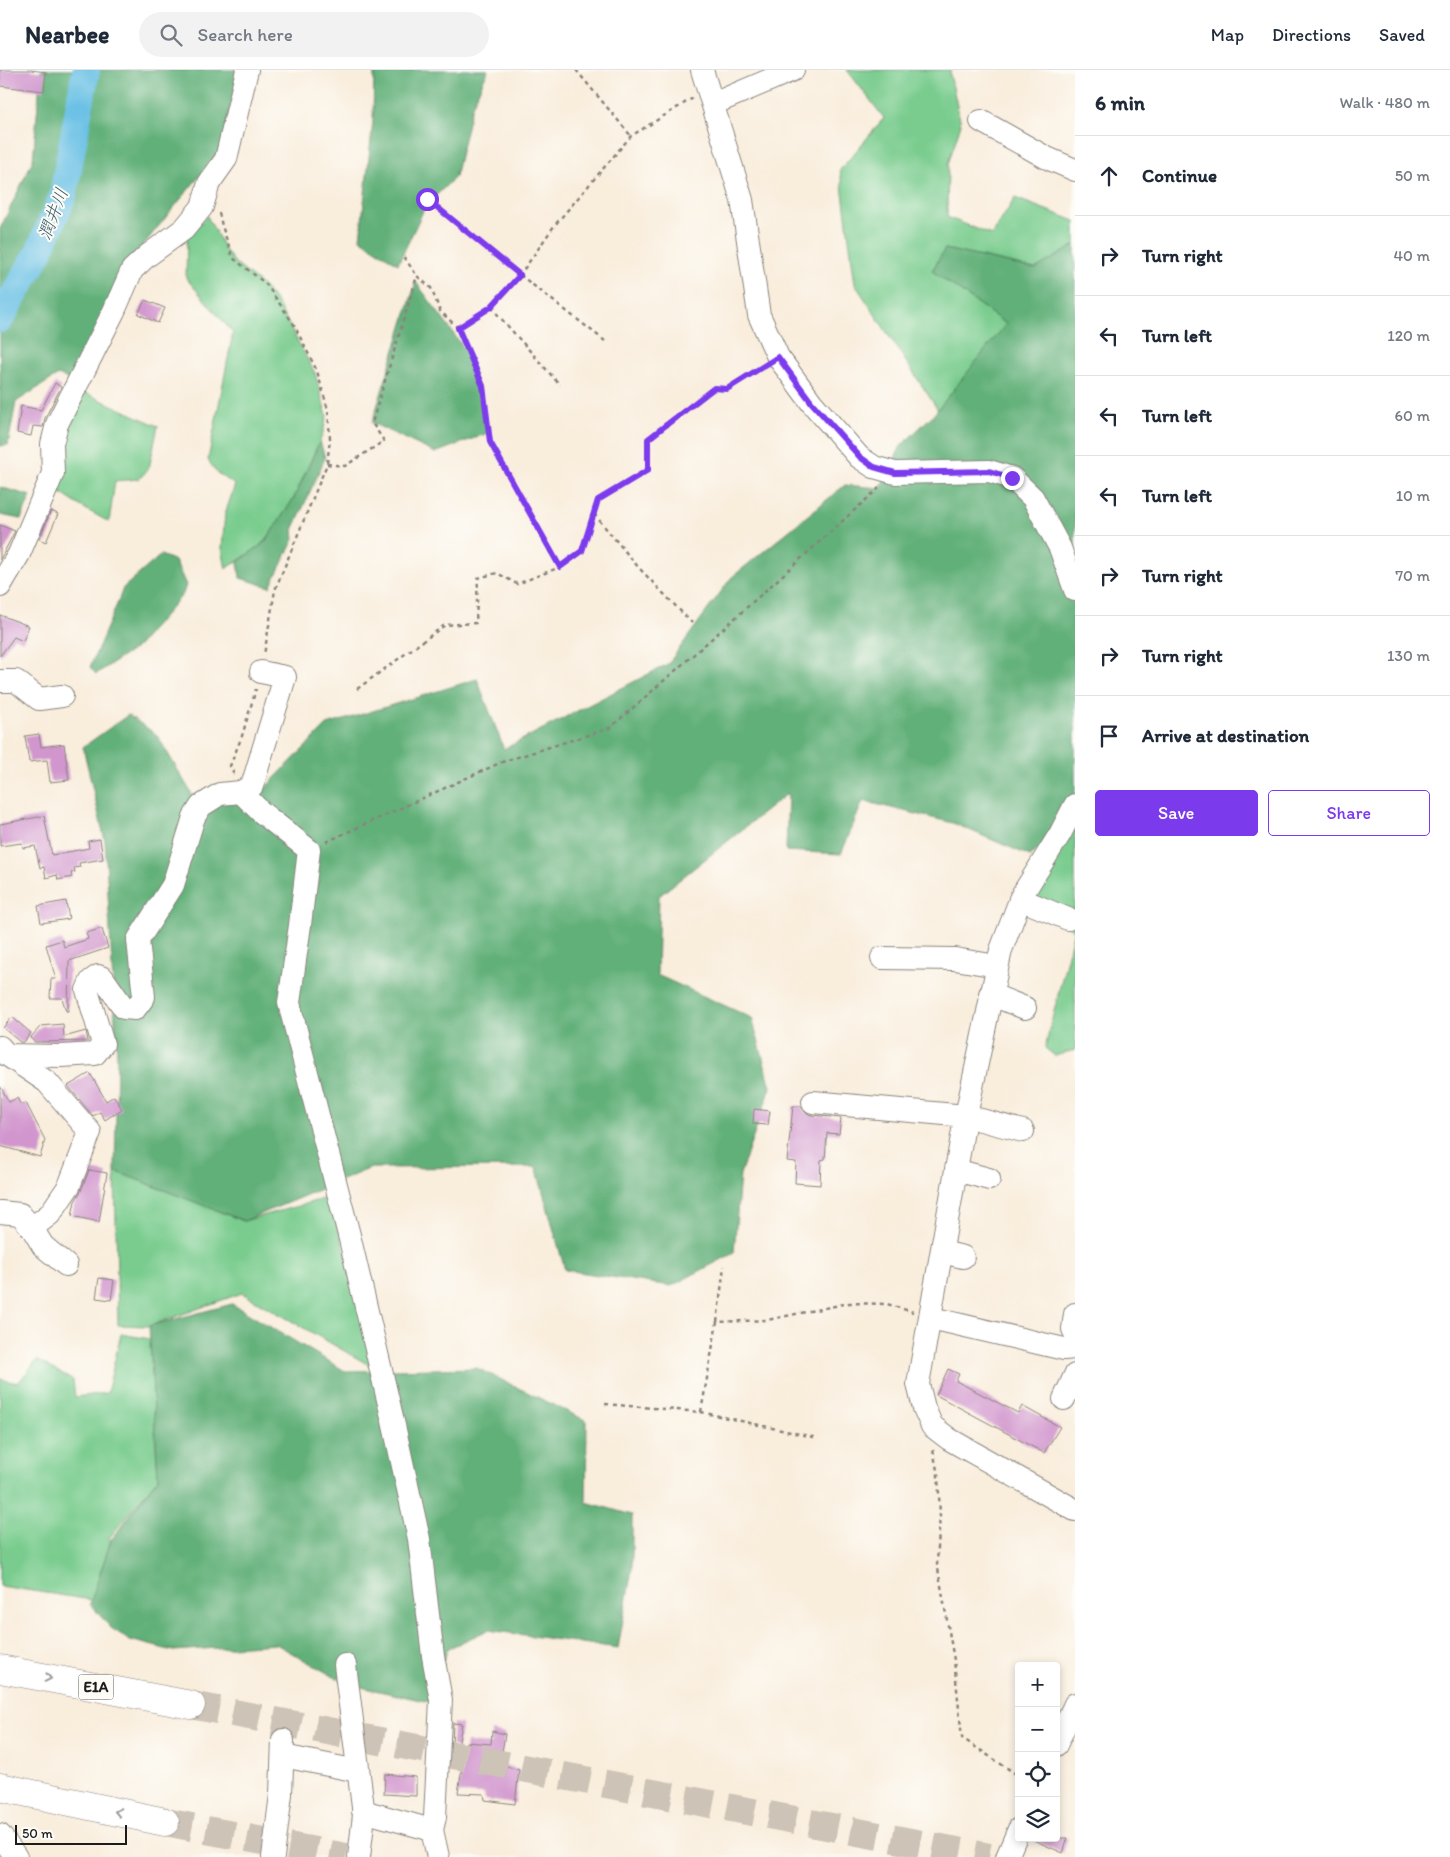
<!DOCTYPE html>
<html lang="en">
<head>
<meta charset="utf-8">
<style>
  body { margin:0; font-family:Itim,"Klee One",sans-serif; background:#f2f2f3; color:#1f2937 }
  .controls { position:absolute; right:15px; bottom:15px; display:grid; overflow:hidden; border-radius:5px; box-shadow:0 2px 8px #0003 }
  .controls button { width:45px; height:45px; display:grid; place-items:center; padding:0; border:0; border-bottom:1px solid #e0e1e3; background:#fff; color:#1f2937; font:25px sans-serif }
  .scale { position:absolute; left:15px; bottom:12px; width:112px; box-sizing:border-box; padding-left:5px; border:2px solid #1c1c1c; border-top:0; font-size:14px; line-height:18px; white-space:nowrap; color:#1c1c1c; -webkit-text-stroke:4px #fdfcf7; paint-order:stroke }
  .stop { position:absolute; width:15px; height:15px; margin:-11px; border:4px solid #7c3aed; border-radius:50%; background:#fff }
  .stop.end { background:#7c3aed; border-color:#fff; box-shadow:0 1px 5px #0008 }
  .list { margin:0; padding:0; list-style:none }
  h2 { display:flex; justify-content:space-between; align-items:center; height:65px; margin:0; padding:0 20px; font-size:21px }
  h2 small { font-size:16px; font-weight:400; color:#747a83 }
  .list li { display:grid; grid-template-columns:32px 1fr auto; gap:15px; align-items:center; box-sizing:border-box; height:80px; padding:0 20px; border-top:1px solid #e0e1e3 }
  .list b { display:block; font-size:19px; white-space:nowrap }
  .list em { font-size:16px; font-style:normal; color:#747a83 }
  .actions { display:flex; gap:10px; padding:15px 20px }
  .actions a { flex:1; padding:11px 0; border:1px solid #7c3aed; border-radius:5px; text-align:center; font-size:18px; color:#7c3aed }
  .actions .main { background:#7c3aed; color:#fff }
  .icon { flex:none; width:28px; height:28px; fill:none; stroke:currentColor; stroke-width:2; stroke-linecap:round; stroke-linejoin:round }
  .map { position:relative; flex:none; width:1075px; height:1787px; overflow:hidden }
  header { display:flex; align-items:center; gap:30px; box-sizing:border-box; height:70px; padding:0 25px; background:#fff; border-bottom:1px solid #e0e1e3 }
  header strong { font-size:24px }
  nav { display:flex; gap:28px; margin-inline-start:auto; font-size:18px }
  .search { width:350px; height:45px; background:#f2f2f3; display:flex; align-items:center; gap:12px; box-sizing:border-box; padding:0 18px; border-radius:28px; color:#747a83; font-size:19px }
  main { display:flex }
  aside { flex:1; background:#fff }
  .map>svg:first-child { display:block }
  .green { fill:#79cc8e; stroke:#4a7455 }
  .forest { fill:#62b079; stroke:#3f664a }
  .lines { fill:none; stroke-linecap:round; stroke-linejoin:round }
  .river { stroke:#68c0e5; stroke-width:28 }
  .building { fill:#d196ce }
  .highway-tunnel { stroke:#cdc3b6; stroke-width:28; stroke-dasharray:28 14; stroke-linecap:butt }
  .minor-casing { stroke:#8a847c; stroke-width:24 }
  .highway-casing { stroke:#8a847c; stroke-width:29 }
  .path { stroke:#8a847c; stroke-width:2.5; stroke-dasharray:4 4; stroke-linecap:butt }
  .minor { stroke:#fff; stroke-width:22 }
  .highway { stroke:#fff; stroke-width:28 }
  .oneway { stroke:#999 }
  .route { stroke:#7c3aed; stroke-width:6 }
  .labels { text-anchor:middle; stroke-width:4; stroke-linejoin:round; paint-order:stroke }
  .shield { fill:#fdfcf7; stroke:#605f5e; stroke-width:1 }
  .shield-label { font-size:15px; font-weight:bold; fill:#1c1c1c }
  .water-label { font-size:18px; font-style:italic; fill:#3a5e6c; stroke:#fdfcf7 }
</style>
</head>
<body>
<header>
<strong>Nearbee</strong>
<div class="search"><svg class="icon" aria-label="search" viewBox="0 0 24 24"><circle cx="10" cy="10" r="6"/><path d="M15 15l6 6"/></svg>Search here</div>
<nav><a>Map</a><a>Directions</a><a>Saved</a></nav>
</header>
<main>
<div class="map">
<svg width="1075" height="1787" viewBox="0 0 1075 1787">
  <rect width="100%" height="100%" fill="#fdfcf7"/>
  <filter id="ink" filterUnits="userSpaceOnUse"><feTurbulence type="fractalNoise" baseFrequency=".02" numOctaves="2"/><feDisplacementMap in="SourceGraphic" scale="10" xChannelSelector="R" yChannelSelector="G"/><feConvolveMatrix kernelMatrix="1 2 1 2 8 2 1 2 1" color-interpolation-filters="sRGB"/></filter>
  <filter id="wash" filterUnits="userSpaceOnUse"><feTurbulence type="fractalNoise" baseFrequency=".0096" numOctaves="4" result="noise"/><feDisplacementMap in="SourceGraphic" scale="20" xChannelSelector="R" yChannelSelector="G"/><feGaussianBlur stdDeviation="1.12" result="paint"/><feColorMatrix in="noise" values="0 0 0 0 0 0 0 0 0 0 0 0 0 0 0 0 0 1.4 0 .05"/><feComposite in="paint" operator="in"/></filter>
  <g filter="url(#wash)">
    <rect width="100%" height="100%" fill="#f9eddc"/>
    <g class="green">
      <polygon points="847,0 951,0 950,4 961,54 948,94 947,147 992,165 1015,128 1075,151 1075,176 1035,199 945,179 932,201 1007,254 938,340 855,214 840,100 884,48"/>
      <polygon points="207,146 227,183 237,195 261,214 276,231 315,303 327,346 322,366 294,428 264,473 226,499 222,478 225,444 235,415 216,402 208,390 233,263 186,208 187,168"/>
      <polygon points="83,322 158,356 149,398 139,409 115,411 109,452 80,436 56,420 62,364"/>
      <polygon points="1075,760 1075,980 1055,986 1045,978 1074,860 1028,828 1060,764"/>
      <polygon points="115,1101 244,1151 330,1127 378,1300 242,1223 149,1256 118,1255"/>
      <polygon points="121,1264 150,1269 158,1408 109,1468 111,1470 92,1530 0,1516 0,1309 18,1313 37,1290 73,1310 75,1327 107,1323"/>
    </g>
    <g class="forest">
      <polygon points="41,0 239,0 220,81 131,190 72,311 58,305 16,332 8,375 0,376 0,159 33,90"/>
      <polygon points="374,0 488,0 472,36 455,107 425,137 398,194 360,169 373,51"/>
      <polygon points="1075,175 1075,760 1060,764 1030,786 953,753 863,731 841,784 786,781 788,723 659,826 657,905 752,948 771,1017 740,1104 734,1183 671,1216 565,1200 536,1097 371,1098 244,1151 115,1101 117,986 105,771 83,677 128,645 157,665 196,731 260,723 327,655 477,609 504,679 668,594 731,508 845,415 880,418 901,376 935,343 1006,254 932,201 945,179 1035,199"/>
      <polygon points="416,212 469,285 488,363 435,383 372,353"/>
      <polygon points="320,371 325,388 293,460 294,469 270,517 240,508 238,492 265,472 294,428"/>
      <polygon points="0,417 31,426 21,449 0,445"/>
      <polygon points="161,485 175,491 186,515 183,524 137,577 96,604 90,597 118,532 123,518"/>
      <polygon points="232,1234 345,1301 477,1298 587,1351 586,1432 632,1445 632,1499 618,1578 488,1560 447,1579 434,1633 347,1614 276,1574 173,1581 130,1570 111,1558 90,1534 111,1470 158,1408 149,1256"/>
    </g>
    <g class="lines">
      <polyline class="river" points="0,249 38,184 63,126 86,0"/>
    </g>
    <g id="blocks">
      <g class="building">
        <polygon points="0,0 31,0 46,2 44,21 0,16"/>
        <polygon points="145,230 165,238 158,253 138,244"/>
        <polygon points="55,313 61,317 45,348 43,357 33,356 31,366 17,363 21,336 41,340"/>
        <polygon points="51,441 58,444 46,472 39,469"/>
        <polygon points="0,455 15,461 0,490"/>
        <polygon points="0,545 29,556 23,571 14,567 0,586"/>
        <polygon points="39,664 41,677 64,674 69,710 50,712 47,690 29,692 25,666"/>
        <polygon points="44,746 52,785 89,778 88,771 100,769 103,789 79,793 80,797 74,798 75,802 71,803 72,807 58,810 57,805 46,808 44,797 40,798 35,776 23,778 22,773 0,776 0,754"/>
        <polygon points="66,831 69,849 41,853 38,836"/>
        <polygon points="100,859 102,859 108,878 69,891 68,941 66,941 62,928 50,928 51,909 56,909 46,875 62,870 64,877 88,869 86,863"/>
        <polygon points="12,947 31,963 24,972 20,972 3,958"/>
        <polygon points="63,954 64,967 86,961 88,971 35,972 30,968 41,956"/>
        <polygon points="90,1003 106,1031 114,1026 122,1039 105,1050 100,1042 93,1046 68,1016"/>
        <polygon points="0,1016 9,1032 17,1028 21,1035 26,1033 45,1070 40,1087 0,1076"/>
        <polygon points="793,1036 801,1036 805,1042 811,1045 841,1048 839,1064 827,1063 825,1089 821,1090 820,1115 795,1113 796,1092 787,1091"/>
        <polygon points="754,1039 770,1041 768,1055 753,1054"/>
        <polygon points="89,1100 107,1103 99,1152 72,1146 75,1131 81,1121"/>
        <polygon points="99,1208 114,1210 111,1230 96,1228"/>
        <polygon points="948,1299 959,1304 956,1311 1018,1343 1022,1336 1060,1357 1044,1383 936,1325"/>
        <polygon points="453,1653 462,1654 458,1677 452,1676"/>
        <polygon points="492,1661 505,1664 500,1694 519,1700 515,1734 485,1730 484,1724 458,1723 466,1672 491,1674"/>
        <polygon points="385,1704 416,1707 416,1726 384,1724"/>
        <polygon points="1029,1768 1068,1768 1063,1783"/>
      </g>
    </g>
  </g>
  <g filter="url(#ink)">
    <use href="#blocks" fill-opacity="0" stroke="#8a847c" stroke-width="1"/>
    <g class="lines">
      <g class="highway-tunnel">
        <polyline points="191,1635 989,1787"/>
        <polyline points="165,1752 346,1787"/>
      </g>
      <g class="minor-casing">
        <g id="minor">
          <polyline points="702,0 742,130 759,245 778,287 812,333 859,387 874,397 895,403 989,401 1012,408 1033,428 1060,478 1075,520"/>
          <polyline points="713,34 793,0"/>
          <polyline points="981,51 1047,88 1075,100"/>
          <polyline points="0,516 19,484 53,403 52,374 57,354 114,241 132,200 147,186 184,159 202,137 209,113 226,89 247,0"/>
          <polyline points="0,611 16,611 39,629 62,626"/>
          <polyline points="241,722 252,716 285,607 261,602"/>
          <polyline points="1075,735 1060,764 1022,825 1001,880 964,1055 918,1314 924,1338 932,1356 949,1369 1075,1440"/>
          <polyline points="1020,829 1068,849"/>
          <polyline points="882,888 955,889 997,896"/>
          <polyline points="990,924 1025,938"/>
          <polyline points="0,977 7,985 61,986 95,984 103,974 87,920 91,911 98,906 103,908 124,938 135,939 144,927 138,870 173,815 194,747 201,736 220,724 241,722 261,742 309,780 300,855 289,933 349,1165 393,1351 419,1469 433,1586 441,1630 435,1747 432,1760 438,1787"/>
          <polyline points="7,985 47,1012 90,1062 69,1116 50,1144 32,1158"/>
          <polyline points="813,1032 966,1046 1023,1061"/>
          <polyline points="956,1100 989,1109"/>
          <polyline points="0,1142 20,1144 32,1158 43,1176 66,1195"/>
          <polyline points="942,1182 963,1187"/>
          <polyline points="1075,1244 1073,1259 1075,1263"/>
          <polyline points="931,1248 1064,1279 1075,1278"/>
          <polyline points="1064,1329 1075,1305"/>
          <polyline points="345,1595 364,1745 359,1787"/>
          <polyline points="1056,1675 1075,1634"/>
          <polyline points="283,1686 358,1701"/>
          <polyline points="363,1741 432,1760"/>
          <polyline points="0,1765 16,1787"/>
          <polyline points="273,1787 281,1724 283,1670"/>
          <polyline points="1007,1787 1019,1759"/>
        </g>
      </g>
      <g class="highway-casing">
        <g id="highway">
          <polyline points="0,1599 191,1635"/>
          <polyline points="0,1717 165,1752"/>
        </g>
      </g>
      <g class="path">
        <polyline points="576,0 631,66"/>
        <polyline points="427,129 520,205 605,271"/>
        <polyline points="219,143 222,156 233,188 266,214 293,253 317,301 328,340 330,369 327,394 275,520 264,585"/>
        <polyline points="404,187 417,206"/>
        <polyline points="491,237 560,315"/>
        <polyline points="327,394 345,396 384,371 372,353 417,206 431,218 440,241 458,258"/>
        <polyline points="594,444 639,498 692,553"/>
        <polyline points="560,497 490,372 483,316 458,258 491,237 520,205 554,156 631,66 693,28"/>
        <polyline points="357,619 445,555 476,553 478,508 497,503 517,514 560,497 582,481 598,430 648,400 648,369 715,318 727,319 762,297"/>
        <polyline points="234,704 230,696 242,666 256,619"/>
        <polyline points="326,772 502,692 610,658 734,549 879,418"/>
        <polyline points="717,1252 724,1196"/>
        <polyline points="605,1334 701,1342 817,1368"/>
        <polyline points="701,1342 717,1252 767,1250 849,1233 887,1234 913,1242"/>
        <polyline points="933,1380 938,1405 940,1445 937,1493 954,1590 962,1668 1019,1706"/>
      </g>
      <use href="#minor" class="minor"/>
      <use href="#highway" class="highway"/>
    </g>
    <defs><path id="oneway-chevron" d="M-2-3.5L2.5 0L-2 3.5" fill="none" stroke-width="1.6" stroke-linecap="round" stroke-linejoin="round" transform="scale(1.25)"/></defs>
    <g class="oneway">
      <use href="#oneway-chevron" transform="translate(48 1608) rotate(11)"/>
      <use href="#oneway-chevron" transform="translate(118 1742) rotate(-168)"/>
    </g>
  </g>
  <g class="lines" filter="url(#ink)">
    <polyline class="route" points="427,129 520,205 491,237 458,258 483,316 490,372 560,497 582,481 598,430 648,400 648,369 714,318 727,319 778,287 812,333 860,387 874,397 895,403 989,401 1012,408"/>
  </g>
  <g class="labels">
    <rect class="shield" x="78.5" y="1604.5" width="35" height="25" rx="4"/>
    <g class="shield-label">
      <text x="96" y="1622">E1A</text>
    </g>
    <g class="water-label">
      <text transform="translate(53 144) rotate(-69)" y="6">潤井川</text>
    </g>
  </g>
</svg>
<div class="controls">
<button>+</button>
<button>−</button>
<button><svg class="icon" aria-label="locate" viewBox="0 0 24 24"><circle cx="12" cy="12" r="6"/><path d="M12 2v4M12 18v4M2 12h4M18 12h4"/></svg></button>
<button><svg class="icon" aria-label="layers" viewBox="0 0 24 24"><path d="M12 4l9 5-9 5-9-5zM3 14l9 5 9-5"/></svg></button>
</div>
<div class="scale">50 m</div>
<div class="stop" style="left:427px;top:129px"></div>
<div class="stop end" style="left:1012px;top:408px"></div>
</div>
<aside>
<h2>6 min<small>Walk · 480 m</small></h2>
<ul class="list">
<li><svg class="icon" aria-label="ahead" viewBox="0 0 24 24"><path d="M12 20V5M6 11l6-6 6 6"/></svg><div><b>Continue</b></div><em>50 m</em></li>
<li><svg class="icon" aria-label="right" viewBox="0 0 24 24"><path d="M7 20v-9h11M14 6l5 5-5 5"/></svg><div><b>Turn right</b></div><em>40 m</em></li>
<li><svg class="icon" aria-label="left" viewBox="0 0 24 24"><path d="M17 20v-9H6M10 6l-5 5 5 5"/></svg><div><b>Turn left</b></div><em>120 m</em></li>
<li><svg class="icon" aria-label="left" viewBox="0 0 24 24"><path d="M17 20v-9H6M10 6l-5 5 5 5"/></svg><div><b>Turn left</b></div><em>60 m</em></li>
<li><svg class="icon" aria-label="left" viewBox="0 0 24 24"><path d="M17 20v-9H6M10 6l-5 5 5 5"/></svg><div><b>Turn left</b></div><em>10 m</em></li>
<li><svg class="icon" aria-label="right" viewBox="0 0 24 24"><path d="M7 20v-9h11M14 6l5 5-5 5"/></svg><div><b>Turn right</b></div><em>70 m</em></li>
<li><svg class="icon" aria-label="right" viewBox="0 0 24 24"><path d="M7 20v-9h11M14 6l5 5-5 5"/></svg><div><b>Turn right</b></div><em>130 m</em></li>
<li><svg class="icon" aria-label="arrive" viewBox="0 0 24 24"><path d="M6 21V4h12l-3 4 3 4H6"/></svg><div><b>Arrive at destination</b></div></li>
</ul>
<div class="actions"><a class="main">Save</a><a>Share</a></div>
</aside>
</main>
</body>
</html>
